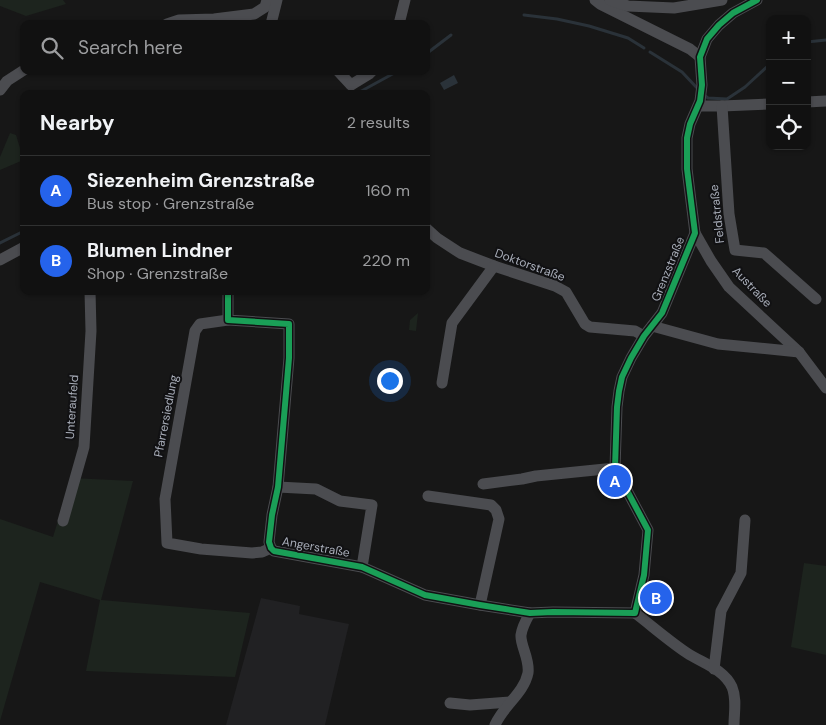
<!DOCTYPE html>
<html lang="en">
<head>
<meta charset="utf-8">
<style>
  body { margin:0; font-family:"DM Sans",sans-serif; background:#1a1a1a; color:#f1f3f6 }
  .controls { position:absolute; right:15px; top:15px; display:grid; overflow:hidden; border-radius:10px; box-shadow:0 1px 4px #0004 }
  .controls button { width:45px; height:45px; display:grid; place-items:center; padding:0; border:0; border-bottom:1px solid #303131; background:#111; color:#f1f3f6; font:25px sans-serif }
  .you { position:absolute; left:389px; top:380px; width:18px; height:18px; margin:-12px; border:4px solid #fff; border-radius:50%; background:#1a73e8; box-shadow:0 0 0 8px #1a73e833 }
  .badge { display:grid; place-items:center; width:32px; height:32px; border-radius:50%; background:#2563eb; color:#fff; font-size:16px; font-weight:700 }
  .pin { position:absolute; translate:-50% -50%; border:2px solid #fff; box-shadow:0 1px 5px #0006 }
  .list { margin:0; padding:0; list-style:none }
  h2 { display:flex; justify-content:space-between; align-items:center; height:65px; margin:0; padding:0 20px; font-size:21px }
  h2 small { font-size:16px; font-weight:400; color:#9c9d9f }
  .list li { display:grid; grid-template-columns:32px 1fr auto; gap:15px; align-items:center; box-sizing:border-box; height:70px; padding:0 20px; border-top:1px solid #303131 }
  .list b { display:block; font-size:19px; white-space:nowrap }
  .list p { margin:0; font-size:16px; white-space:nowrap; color:#9c9d9f }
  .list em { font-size:16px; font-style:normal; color:#9c9d9f }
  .icon { flex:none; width:28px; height:28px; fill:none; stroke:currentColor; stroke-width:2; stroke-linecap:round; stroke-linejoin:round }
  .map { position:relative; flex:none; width:826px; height:725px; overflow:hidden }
  .search { position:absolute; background:#111; box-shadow:0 1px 4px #0004; left:20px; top:20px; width:410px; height:55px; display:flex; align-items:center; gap:12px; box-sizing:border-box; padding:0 18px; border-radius:10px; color:#9c9d9f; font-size:19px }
  .panel { position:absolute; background:#111; box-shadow:0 1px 4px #0004; left:20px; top:90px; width:410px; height:205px; border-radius:10px }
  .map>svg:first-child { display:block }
  .built { fill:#212123 }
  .green { fill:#1d241e }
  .water { fill:#2a3239 }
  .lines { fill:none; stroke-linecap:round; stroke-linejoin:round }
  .stream { stroke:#2a3239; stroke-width:3 }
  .minor { stroke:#4b4c50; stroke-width:11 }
  .cycleway-casing { stroke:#111113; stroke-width:9 }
  .cycleway { stroke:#1a9f57; stroke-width:6 }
  .labels { text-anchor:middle; stroke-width:4; stroke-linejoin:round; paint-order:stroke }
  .street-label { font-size:12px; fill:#a8adb8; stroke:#111113 }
</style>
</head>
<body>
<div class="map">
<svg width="826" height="725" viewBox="0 0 826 725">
  <rect width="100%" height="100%" fill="#171717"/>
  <polygon class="built" points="261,598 300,606 299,614 349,624 325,725 226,725"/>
  <g class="green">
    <polygon points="0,0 63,0 66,4 26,16 0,6"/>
    <polygon points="10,133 16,135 23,158 21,161 0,170 0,157"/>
    <polygon points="418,313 416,331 409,330 410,320"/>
    <polygon points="71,478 133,481 101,600 250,613 235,677 86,671 100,600 40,582 0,721 0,519 53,537"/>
    <polygon points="804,563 826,566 826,655 791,647"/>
  </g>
  <polygon class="water" points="454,75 458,83 444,90 440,83"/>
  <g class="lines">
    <g class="stream">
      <polyline points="524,15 557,19 589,26 628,38 644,48"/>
      <polyline points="807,42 826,40"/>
      <polyline points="650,52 682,72 698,89"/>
      <polyline points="426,54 451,35"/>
      <polyline points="356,94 398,71"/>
      <polyline points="704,95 708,98 727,99 745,87 770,64"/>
      <polyline points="0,243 24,231"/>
    </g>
    <g class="minor">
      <polyline points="595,0 600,4 690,49 700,57"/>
      <polyline points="610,0 628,6 674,8 722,0"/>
      <polyline points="167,24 179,20 214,19 254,14 265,7 267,0"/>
      <polyline points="271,24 277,0"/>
      <polyline points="399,24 405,0"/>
      <polyline points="338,71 351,85"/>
      <polyline points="351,85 369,74 372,71"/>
      <polyline points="0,90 7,81 24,70"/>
      <polyline points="807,102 826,101"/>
      <polyline points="699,106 722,106 770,104"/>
      <polyline points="722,106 729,214 735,250 764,253 816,299"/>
      <polyline points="426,228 437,238 460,253 494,266 555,286 566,292 585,324 590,327 635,331 644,336"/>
      <polyline points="695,233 711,261 729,287 799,352 826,388"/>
      <polyline points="0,260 24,247"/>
      <polyline points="228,291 228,320 289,324 289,358 278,487 272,515 269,542 271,548 274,551 362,567 425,595 480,605 530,613 553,612 635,613"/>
      <polyline points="228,320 200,324 195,331 165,499 167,543 201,549 252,553 262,552 271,548"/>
      <polyline points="652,326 718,344 799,352"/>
      <polyline points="442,383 452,323 494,266"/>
      <polyline points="483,484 522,479 536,476 615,468"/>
      <polyline points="278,487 316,489 340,501 372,505 362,567"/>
      <polyline points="428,496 491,505 496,510 499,519 480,605"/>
      <polyline points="63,521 84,447 91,331 90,291"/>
      <polyline points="635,613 644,575 648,530 615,468 617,407 619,391 622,377 631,358 644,336 662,313 695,233 687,169 687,138 690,124 700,101 702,85 700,57 707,39 719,25 733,13 757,0"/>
      <path d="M 635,613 C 652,626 669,641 687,653 C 702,663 724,669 732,687 C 737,699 734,713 734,725"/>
      <polyline points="714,669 721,611 741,573 745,520"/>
      <polyline points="450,703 470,705 510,702"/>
      <path d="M 495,725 C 503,706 524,693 528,673 C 530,659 520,645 521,635 C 522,627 526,620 530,613"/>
    </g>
    <g class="cycleway-casing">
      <polyline id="cycleway" points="228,291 228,320 289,324 289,358 278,487 272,515 269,542 271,548 274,551 362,567 425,595 480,605 530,613 553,612 635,613 644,575 648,530 615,468 617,407 619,391 622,377 631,358 644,336 662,313 695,233 687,169 687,138 690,124 700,101 702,85 700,57 707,39 719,25 733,13 757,0"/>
    </g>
    <use href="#cycleway" class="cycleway"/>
  </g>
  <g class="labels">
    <g class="street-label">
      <text transform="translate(717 214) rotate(-96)" y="4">Feldstraße</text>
      <text transform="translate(530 265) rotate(20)" y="4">Doktorstraße</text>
      <text transform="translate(668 269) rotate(-68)" y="4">Grenzstraße</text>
      <text transform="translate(752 287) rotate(46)" y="4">Austraße</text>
      <text transform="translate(72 407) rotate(-86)" y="4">Unteraufeld</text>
      <text transform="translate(166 416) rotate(-79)" y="4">Pfarrersiedlung</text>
      <text transform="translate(316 547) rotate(10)" y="4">Angerstraße</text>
    </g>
  </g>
</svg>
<div class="controls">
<button>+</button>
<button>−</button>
<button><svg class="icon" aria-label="locate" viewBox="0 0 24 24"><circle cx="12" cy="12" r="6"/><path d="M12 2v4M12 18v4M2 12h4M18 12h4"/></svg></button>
</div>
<div class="you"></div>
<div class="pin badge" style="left:615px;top:481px">A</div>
<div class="pin badge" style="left:656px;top:598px">B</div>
<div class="search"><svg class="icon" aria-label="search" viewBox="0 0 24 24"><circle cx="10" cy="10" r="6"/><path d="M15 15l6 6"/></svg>Search here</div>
<section class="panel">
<h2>Nearby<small>2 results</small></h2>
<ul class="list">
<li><span class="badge">A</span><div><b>Siezenheim Grenzstraße</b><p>Bus stop · Grenzstraße</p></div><em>160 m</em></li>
<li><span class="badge">B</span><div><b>Blumen Lindner</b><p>Shop · Grenzstraße</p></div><em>220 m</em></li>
</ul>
</section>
</div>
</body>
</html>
